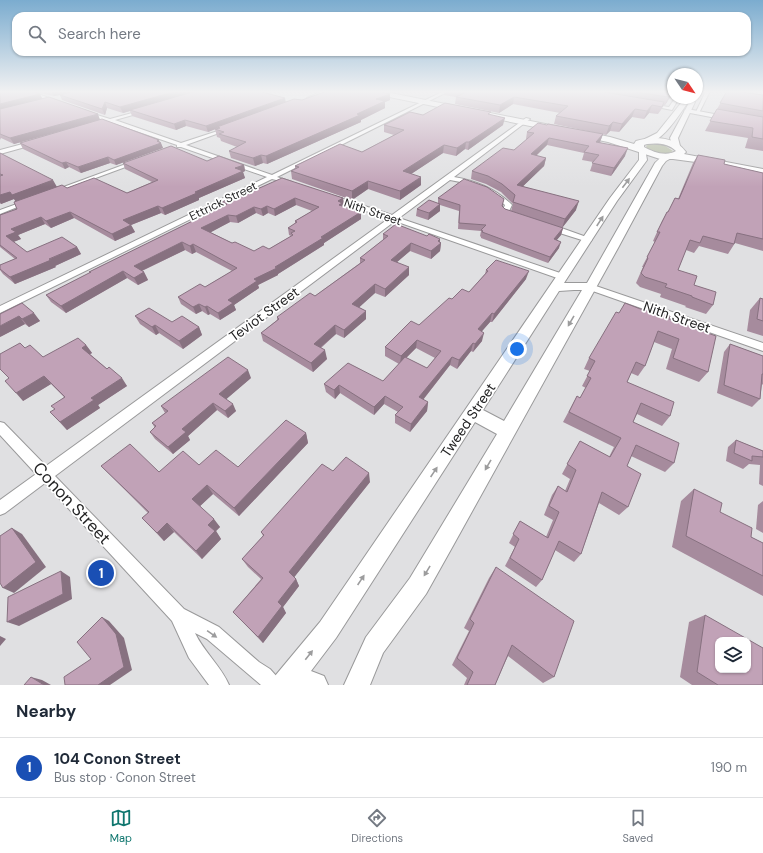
<!DOCTYPE html>
<html lang="en">
<head>
<meta charset="utf-8">
<style>
  body { margin:0; font-family:"DM Sans",sans-serif; background:#f2f2f3; color:#1f2937 }
  .controls { position:absolute; right:12px; bottom:12px; display:grid; overflow:hidden; border-radius:8px; box-shadow:0 1px 3px #0004 }
  .controls button { width:36px; height:36px; display:grid; place-items:center; padding:0; border:0; border-bottom:1px solid #e0e1e3; background:#fff; color:#1f2937; font:20px sans-serif }
  .compass { position:absolute; left:667px; top:68px; width:36px; height:36px; border-radius:50%; background:#fff; box-shadow:0 1px 3px #0004; rotate:125deg }
  .you { position:absolute; left:517px; top:349px; width:14px; height:14px; margin:-10px; border:3px solid #fff; border-radius:50%; background:#1a73e8; box-shadow:0 0 0 6px #1a73e833 }
  .badge { display:grid; place-items:center; width:26px; height:26px; border-radius:50%; background:#0f766e; color:#fff; font-size:13px; font-weight:700 }
  .pin { position:absolute; translate:-50% -50%; border:2px solid #fff; box-shadow:0 1px 4px #0006 }
  .list { margin:0; padding:0; list-style:none }
  h2 { display:flex; justify-content:space-between; align-items:center; height:52px; margin:0; padding:0 16px; font-size:17px }
  h2 small { font-size:13px; font-weight:400; color:#747a83 }
  .list li { display:grid; grid-template-columns:26px 1fr auto; gap:12px; align-items:center; box-sizing:border-box; height:60px; padding:0 16px; border-top:1px solid #e0e1e3 }
  .list b { display:block; font-size:15px; white-space:nowrap }
  .list p { margin:0; font-size:13px; white-space:nowrap; color:#747a83 }
  .list em { font-size:13px; font-style:normal; color:#747a83 }
  .icon { flex:none; width:22px; height:22px; fill:none; stroke:currentColor; stroke-width:2; stroke-linecap:round; stroke-linejoin:round }
  .map { position:relative; flex:none; width:763px; height:685px; overflow:hidden }
  .search { position:absolute; background:#fff; box-shadow:0 1px 3px #0004; left:12px; right:12px; top:12px; height:44px; display:flex; align-items:center; gap:10px; box-sizing:border-box; padding:0 14px; border-radius:12px; color:#747a83; font-size:15px }
  .sheet { height:112px; background:#fff }
  nav { display:flex; justify-content:space-around; align-items:center; box-sizing:border-box; height:56px; border-top:1px solid #e0e1e3; background:#fff; font-size:11px; color:#747a83 }
  nav a { display:grid; justify-items:center; gap:2px }
  nav .on { color:#0f766e }
  .map>svg:first-child { display:block }
  .green { fill:#b4bca4 }
  .lines { fill:none; stroke-linecap:round; stroke-linejoin:round }
  .minor-casing { stroke:#99999a; stroke-width:2 }
  .tertiary-casing { stroke:#99999a; stroke-width:2 }
  .secondary-casing { stroke:#99999a; stroke-width:2 }
  .trunk-casing { stroke:#99999a; stroke-width:2 }
  .minor { fill:#fff; fill-rule:evenodd }
  .tertiary { fill:#fff; fill-rule:evenodd }
  .secondary { fill:#fff; fill-rule:evenodd }
  .trunk { fill:#fff; fill-rule:evenodd }
  .wall { fill:#a68b9d; fill-rule:evenodd }
  .shaded-wall { fill:#877180 }
  .building { fill:#c1a2b7; stroke:#877180; fill-rule:evenodd }
  .oneway { fill:#9c9c9d }
  .labels { text-anchor:middle; stroke-width:3.5; stroke-linejoin:round; paint-order:stroke }
  .far-street-label { font-size:12px; fill:#242425; stroke:#fff }
  .street-label { font-size:14px; fill:#242425; stroke:#fff }
  .near-street-label { font-size:17px; fill:#242425; stroke:#fff }
</style>
</head>
<body>
<div class="map">
<svg width="763" height="685" viewBox="0 0 763 685">
  <rect width="100%" height="100%" fill="#e0e0e2"/>
  <path class="green" d="M 649,144 L 664,145 L 673,151 C 666,156 654,152 647,148 L 646,146 Z"/>
  <g class="lines">
    <g class="minor-casing">
      <g id="minor">
        <polygon points="24,91 30,91 60,102 56,103"/>
        <polygon points="323,91 329,91 311,99 307,98"/>
        <polygon points="444,91 449,91 277,177 292,182 292,184 272,179 0,313 0,306 267,177 181,147 177,147 177,145 110,122 106,122 106,121 84,113 84,111 110,119 147,109 147,111 115,120 181,143 230,127 230,129 186,145 272,175"/>
        <polygon points="706,91 710,91 699,113 695,114"/>
        <polygon points="675,98 679,98 672,110 647,105 649,104 669,107"/>
        <path d="M 526,118 L 530,119 L 454,177 C 476,181 494,188 511,204 L 512,205 L 509,211 L 516,215 L 516,217 C 512,219 505,215 502,212 L 505,205 C 489,190 472,184 450,180 L 399,218 L 566,275 L 567,277 L 566,279 L 560,279 L 395,221 L 55,476 L 184,609 L 219,627 L 259,662 L 270,669 L 279,679 L 282,685 L 261,685 L 207,639 L 195,633 C 204,652 221,666 229,685 L 209,685 L 189,658 L 172,621 L 45,483 L 5,513 L 0,515 L 0,500 L 36,474 L 0,435 L 0,422 L 4,423 L 46,466 L 388,219 L 330,198 L 330,196 L 334,196 L 392,215 Z"/>
        <polygon points="34,141 36,142 36,144 0,154 0,150"/>
        <polygon points="134,161 139,162 55,193 50,192"/>
        <polygon points="25,201 30,202 0,214 0,210"/>
        <polygon points="547,225 553,225 592,239 591,241 585,241 547,229"/>
        <polygon points="590,284 763,343 763,351 587,289 586,287 587,285"/>
      </g>
    </g>
    <g class="tertiary-casing">
      <polygon id="tertiary" points="687,109 763,123 763,127 685,112 684,111"/>
    </g>
    <g class="secondary-casing">
      <g id="secondary">
        <polygon points="697,91 701,91 697,95"/>
        <path d="M 685,98 L 691,98 C 682,110 662,145 645,143 L 645,139 L 657,133 Z"/>
        <polygon points="690,101 695,102 678,138 680,146 679,148 673,148 670,138"/>
        <path d="M 639,148 L 645,148 L 647,160 L 617,201 L 564,283 L 587,283 L 655,163 C 660,158 666,153 674,154 L 675,156 L 666,161 L 662,166 L 618,248 L 454,544 L 426,594 L 383,653 L 370,685 L 344,685 L 366,637 L 410,578 L 497,434 L 475,422 L 336,638 L 311,671 L 324,676 L 328,685 L 271,685 L 275,676 L 320,622 L 610,198 L 639,160 ZM 574,290 L 582,290 L 504,421 L 483,410 L 559,291 Z"/>
      </g>
    </g>
    <g class="trunk-casing">
      <path id="trunk" d="M 367,91 L 381,91 L 610,137 L 634,144 L 636,141 C 653,136 675,136 686,152 L 684,154 L 763,169 L 763,175 L 703,163 L 673,159 L 660,159 L 608,142 L 370,93 ZM 647,144 C 657,143 668,143 676,151 C 666,157 653,152 644,147 L 644,145 Z"/>
    </g>
    <use href="#minor" class="minor"/>
    <use href="#tertiary" class="tertiary"/>
    <use href="#secondary" class="secondary"/>
    <use href="#trunk" class="trunk"/>
  </g>
  <g class="wall">
    <polygon points="0,91 258,91 286,102 302,100 390,100 385,102 385,108 361,120 361,122 267,164 263,163 255,166 231,158 229,151 237,147 221,141 220,138 217,137 215,129 218,129 218,128 208,132 186,126 176,130 132,116 130,111 123,113 107,108 105,115 62,100 60,95 54,96 35,92 42,99 160,142 163,148 116,165 110,163 81,173 69,167 65,169 23,149 20,143 68,129 14,144 1,138 0,140"/>
    <polygon points="423,91 440,91 436,93"/>
    <polygon points="445,91 673,91 673,93 665,105 664,105 661,110 658,114 649,113 644,119 632,117 619,132 610,131 606,135 554,124 556,116 560,113 513,104 499,113 455,104 456,97 444,95"/>
    <polygon points="727,91 763,95 763,151 745,148 748,138 705,131"/>
    <polygon points="423,115 491,115 503,125 468,150 465,149 456,156 443,153 411,174 421,185 400,200 368,189 352,200 292,179 291,171 295,169 295,166 362,152 394,135 384,132 384,125"/>
    <polygon points="527,132 603,134 600,142 625,156 611,176 590,171 593,162 582,160 584,153 547,145 536,156 546,158 544,166 523,186 576,210 562,228 511,211 513,204 501,192 486,184 471,179 472,171 514,150 527,140 526,139"/>
    <polygon points="0,153 57,187 67,188 127,193 152,182 125,169 123,163 207,161 244,165 245,171 243,172 245,178 199,198 199,200 165,215 161,213 131,225 135,232 115,241 74,218 51,228 45,224 18,235 21,239 13,242 27,252 77,247 81,254 55,266 56,267 15,284 3,274 0,270 0,265 15,259 0,247 0,215 17,209 16,202 14,199 1,204 0,203"/>
    <polygon points="698,155 724,164 763,173 763,251 735,243 728,254 699,246 694,253 686,250 678,270 694,285 713,305 706,314 685,307 686,306 660,297 661,294 640,287 636,283 643,267 642,267 655,242 653,241 662,221 667,212 668,212 675,198 678,199 693,163"/>
    <path d="M 255,190 L 343,198 L 344,205 L 343,206 L 361,212 L 361,219 L 324,243 L 324,245 L 278,274 L 278,275 L 258,285 L 259,288 L 234,305 L 236,310 L 220,320 L 210,314 L 208,315 L 202,311 L 196,314 L 181,304 L 178,297 L 205,287 L 232,271 L 196,252 L 192,254 L 185,250 L 142,271 L 144,272 L 148,280 L 138,285 L 127,278 L 66,313 L 51,302 L 46,295 L 90,273 L 89,272 L 223,206 L 222,202 ZM 296,205 L 312,211 L 295,221 L 295,224 L 288,228 L 289,235 L 291,236 L 269,249 L 254,251 L 232,243 L 210,232 L 230,222 L 238,223 L 256,213 L 263,216 L 268,213 L 275,216 Z"/>
    <polygon points="438,198 503,205 503,207 505,209 563,228 561,235 556,240 559,248 548,263 481,238 481,237 480,236 481,231 458,229 459,211 440,205 440,211 428,220 416,216 417,209 438,203"/>
    <polygon points="383,234 440,242 441,243 440,251 431,259 410,251 397,262 409,275 385,297 375,293 359,307 366,311 366,319 344,338 336,334 321,348 327,359 313,372 263,341 261,333 277,320 277,317 315,296 360,263 360,258 383,240"/>
    <path d="M 486,270 L 526,279 L 492,322 L 490,322 L 482,331 L 482,341 L 473,352 L 471,351 L 457,369 L 450,365 L 423,400 L 428,402 L 427,411 L 410,432 L 395,423 L 395,415 L 398,412 L 384,404 L 374,415 L 340,393 L 335,399 L 326,392 L 324,384 L 383,381 L 399,364 L 385,356 L 385,347 L 419,325 L 452,299 L 469,292 L 485,274 ZM 416,348 L 435,358 L 427,368 L 406,358 Z"/>
    <polygon points="760,298 763,299 763,336 747,331 750,310"/>
    <polygon points="22,303 40,321 29,327 25,324 0,337"/>
    <polygon points="645,305 669,319 708,372 699,382 666,369 672,349 654,342 645,366 638,376 631,373 627,382 670,416 662,426 637,414 633,422 674,463 665,472 631,456 627,466 628,507 619,515 599,503 581,554 574,562 555,550 542,580 536,587 505,566 515,547 509,543 520,521 546,537 553,520 544,515 552,495 558,486 565,491 570,479 562,474 580,441 609,457 614,447 563,422 577,396 580,398 586,388 582,386 590,371 584,369 589,358 619,313 643,310"/>
    <polygon points="135,316 199,327 202,335 183,349 159,333 156,335 140,324"/>
    <polygon points="730,344 763,356 763,385 762,384 760,399 752,407 717,393 724,352"/>
    <polygon points="86,345 92,353 90,354 127,386 98,405 100,408 67,430 50,412 54,410 64,397 51,384 23,401 25,348 43,357"/>
    <polygon points="251,378 226,399 236,411 228,418 217,410 188,436 190,440 173,454 155,439 150,432 155,428 152,423 165,413 161,406"/>
    <polygon points="306,433 308,443 239,516 213,494 200,506 220,527 216,531 221,539 202,559 174,532 164,541 142,518 148,513 101,466 159,472 199,465 238,467"/>
    <polygon points="736,440 763,451 763,486 759,484 760,465 749,464 743,469 726,461 728,447"/>
    <polygon points="333,471 370,482 294,577 296,579 299,586 283,607 286,613 263,643 233,612 261,579 248,567 242,559 263,536 261,532"/>
    <polygon points="694,489 720,512 751,537 763,543 763,596 672,547 681,501"/>
    <polygon points="763,501 763,533 756,529 758,505"/>
    <polygon points="496,567 554,677 543,683 508,656 495,685 464,685 467,678 452,665 469,631 464,628 489,578"/>
    <polygon points="705,615 763,685 692,685 680,677 689,622"/>
  </g>
  <g class="shaded-wall">
    <polygon points="51,91 82,91 54,96"/>
    <polygon points="177,91 197,91 123,113 120,107"/>
    <polygon points="436,91 440,91 436,93"/>
    <polygon points="673,91 673,93 665,105 668,97"/>
    <polygon points="40,94 43,100 0,110 0,104"/>
    <polygon points="390,94 390,100 385,102 385,108 361,120 361,122 267,164 266,156 357,114 376,99"/>
    <polygon points="514,97 513,104 499,113 500,105"/>
    <polygon points="285,98 286,103 217,127 218,128 208,132 206,126"/>
    <polygon points="105,102 107,108 105,115 102,109"/>
    <polygon points="652,105 649,113 644,119 647,111"/>
    <polygon points="635,109 632,117 619,132 622,124"/>
    <polygon points="98,114 100,120 14,144 10,138"/>
    <polygon points="505,118 503,125 468,150 469,142"/>
    <polygon points="185,120 186,126 176,130 174,124"/>
    <polygon points="613,122 610,131 606,135 609,126"/>
    <polygon points="603,134 600,142 594,149 596,142"/>
    <polygon points="549,138 547,145 529,162 531,154"/>
    <polygon points="159,140 160,143 161,143 163,148 116,165 114,160"/>
    <polygon points="466,142 465,149 456,156 457,148"/>
    <polygon points="444,145 443,153 402,180 403,171"/>
    <polygon points="628,148 625,156 611,176 614,168"/>
    <polygon points="261,155 263,163 255,166 253,158"/>
    <polygon points="108,157 110,163 81,173 78,167"/>
    <polygon points="546,158 544,166 516,193 517,185"/>
    <polygon points="66,162 69,167 65,169 62,163"/>
    <polygon points="244,165 245,171 243,172 245,178 199,198 199,200 165,215 162,208 195,192 235,168"/>
    <polygon points="421,177 421,185 400,200 400,191"/>
    <polygon points="53,180 57,187 16,202 14,199 1,204 0,202 0,195 10,192"/>
    <polygon points="368,181 368,189 352,200 352,191"/>
    <polygon points="295,198 296,205 275,216 274,209"/>
    <polygon points="343,198 344,205 343,206 343,210 340,212 338,201"/>
    <polygon points="579,201 576,210 562,228 565,219"/>
    <polygon points="440,204 440,211 428,220 429,213"/>
    <polygon points="158,206 161,213 131,225 135,232 115,241 112,234 123,220"/>
    <polygon points="267,206 268,213 263,216 261,209"/>
    <polygon points="254,207 256,213 238,223 236,216"/>
    <polygon points="70,212 74,218 51,228 46,221"/>
    <polygon points="361,212 361,219 324,243 324,245 278,274 278,275 258,285 259,288 234,305 236,310 220,320 218,313 228,300 254,279 275,267 321,237"/>
    <polygon points="228,215 230,222 204,236 201,228"/>
    <polygon points="41,217 45,224 18,235 21,239 11,243 6,236 11,229"/>
    <polygon points="563,228 561,235 552,246 554,239"/>
    <polygon points="440,239 440,244 441,243 440,251 431,259 431,251 438,241"/>
    <polygon points="182,242 185,250 137,273 134,266"/>
    <polygon points="561,242 559,248 548,263 550,257"/>
    <polygon points="411,243 410,251 390,268 391,260"/>
    <polygon points="193,244 196,252 192,254 190,246"/>
    <polygon points="77,247 81,254 55,266 56,267 15,284 10,277"/>
    <polygon points="409,267 409,275 385,297 385,289"/>
    <polygon points="123,271 127,278 66,313 61,306"/>
    <polygon points="529,271 526,279 492,322 494,314"/>
    <polygon points="144,272 148,280 138,285 134,278"/>
    <polygon points="375,284 375,293 353,313 352,304"/>
    <polygon points="199,304 202,311 196,314 193,307"/>
    <polygon points="207,306 210,314 208,315 205,307"/>
    <polygon points="366,311 366,319 344,338 344,330"/>
    <polygon points="34,313 40,321 29,327 22,319"/>
    <polygon points="492,313 490,322 476,338 478,329"/>
    <polygon points="19,316 25,324 0,337 0,326"/>
    <polygon points="155,325 159,333 156,335 152,327"/>
    <polygon points="335,325 336,334 315,352 314,344"/>
    <polygon points="199,327 202,335 183,349 179,341"/>
    <polygon points="484,333 482,341 473,352 475,344"/>
    <polygon points="417,340 416,348 400,364 401,356"/>
    <polygon points="473,343 471,351 457,369 459,360"/>
    <polygon points="86,345 92,353 87,356 82,348"/>
    <polygon points="325,350 327,359 313,372 311,363"/>
    <polygon points="452,357 450,365 418,406 419,397"/>
    <polygon points="248,370 251,378 223,402 219,394"/>
    <polygon points="44,376 51,384 23,401 16,393"/>
    <polygon points="122,378 127,386 98,405 100,408 67,430 60,422 91,398"/>
    <polygon points="339,385 340,393 335,399 334,390"/>
    <polygon points="385,396 384,404 374,415 374,407"/>
    <polygon points="428,402 427,411 410,432 411,424"/>
    <polygon points="213,403 217,410 188,436 190,440 173,454 168,447 182,429"/>
    <polygon points="233,404 236,411 228,418 225,411"/>
    <polygon points="306,433 308,443 239,516 234,508"/>
    <polygon points="369,473 370,482 292,580 289,572"/>
    <polygon points="207,485 213,494 198,508 192,499"/>
    <polygon points="214,519 220,527 216,531 221,539 202,559 196,551 208,525"/>
    <polygon points="167,523 174,532 164,541 157,533"/>
    <polygon points="12,528 22,534 46,567 14,593 3,588"/>
    <polygon points="61,571 70,577 72,599 19,626 7,622"/>
    <polygon points="296,579 299,586 283,607 286,613 263,643 258,637 278,602"/>
    <polygon points="102,617 109,621 124,638 132,670 110,685 98,685"/>
    <polygon points="0,636 6,639 0,646"/>
    <polygon points="31,677 42,680 51,685 44,685"/>
  </g>
  <g class="building">
    <polygon points="0,91 31,91 40,94 0,104"/>
    <polygon points="74,91 177,91 120,107 105,102 102,109 60,95"/>
    <polygon points="196,91 258,91 285,98 206,126 185,120 174,124 130,110"/>
    <polygon points="327,91 377,91 390,94 376,99 385,101 357,114 360,115 266,156 261,155 253,158 229,151 246,142 219,134 224,132 215,129 220,128 217,127 294,99 302,100"/>
    <polygon points="462,91 598,91 664,102 662,107 652,105 647,111 635,109 622,124 613,122 609,126 556,116 568,106 514,97 500,105 456,97 466,92"/>
    <polygon points="629,91 673,91 668,97"/>
    <polygon points="727,91 735,91 763,95 763,111 720,103"/>
    <polygon points="49,97 98,114 10,138 0,134 0,109"/>
    <polygon points="445,103 491,112 488,114 505,118 469,142 466,142 457,148 444,145 403,171 421,177 400,191 368,181 352,191 291,171 299,167 295,166 340,144 362,152 404,130 384,125 410,112 423,115"/>
    <polygon points="717,109 763,117 763,139 752,137 753,128 710,121"/>
    <polygon points="102,119 159,140 157,141 161,143 114,160 108,157 78,167 66,162 62,163 20,143"/>
    <polygon points="538,123 547,125 548,124 603,134 596,142 628,148 614,168 592,163 599,155 584,152 589,146 549,138 531,154 546,158 517,185 579,201 565,219 513,202 515,195 502,184 488,176 472,171 503,148 514,150 534,133 527,132"/>
    <polygon points="171,146 207,161 219,156 244,165 235,168 243,171 195,192 197,193 162,208 158,206 123,220 131,225 112,234 70,212 46,221 41,217 11,229 16,232 6,236 27,252 62,237 77,247 49,259 51,260 10,277 0,269 0,265 17,258 0,245 0,215 17,209 14,202 62,185 67,188 94,178 127,193 158,180 123,163"/>
    <polygon points="0,153 53,180 12,195 10,192 0,195 0,176 3,175 0,174"/>
    <polygon points="698,155 725,160 724,164 763,173 763,239 737,233 734,244 703,236 700,243 690,240 678,270 697,276 694,285 716,292 713,305 692,297 692,296 665,287 667,284 645,277 641,273 648,258 647,257 660,232 657,232 667,212 668,212 675,198 679,199"/>
    <path d="M 282,178 L 343,198 L 338,201 L 342,203 L 339,205 L 361,212 L 321,237 L 323,238 L 275,267 L 277,268 L 254,279 L 257,281 L 228,300 L 233,303 L 218,313 L 207,306 L 205,307 L 199,304 L 193,307 L 178,297 L 200,284 L 205,287 L 237,268 L 193,244 L 190,246 L 182,242 L 134,266 L 144,272 L 134,278 L 123,271 L 61,306 L 46,295 L 91,272 L 89,272 L 227,204 L 222,202 L 252,188 L 255,190 ZM 295,198 L 319,207 L 295,221 L 297,222 L 288,228 L 295,231 L 291,233 L 293,235 L 269,249 L 263,246 L 254,251 L 235,242 L 232,243 L 201,228 L 228,215 L 236,216 L 254,207 L 261,209 L 267,206 L 274,209 Z"/>
    <polygon points="464,179 487,187 504,199 502,206 505,209 563,228 554,239 561,242 550,257 482,232 483,231 481,230 486,225 459,223 460,205 438,198"/>
    <polygon points="429,200 440,204 429,213 417,209"/>
    <polygon points="396,224 427,236 429,234 440,239 438,241 441,243 431,251 411,243 391,260 409,267 385,289 375,284 352,304 366,311 344,330 335,325 314,344 325,350 311,363 261,333 279,319 277,317 310,293 315,296 365,260 360,258 388,236 383,234"/>
    <polygon points="496,260 529,271 494,314 492,313 478,329 484,333 475,344 473,343 459,360 452,357 419,397 428,402 411,424 395,415 403,407 385,396 374,407 339,385 334,390 324,384 348,363 383,381 405,357 427,368 441,351 417,340 401,356 385,347 411,321 419,325 449,298 452,299 462,289 469,292 488,271 486,270"/>
    <polygon points="760,298 763,299 763,321 757,319"/>
    <polygon points="22,303 34,313 22,319 19,316 0,326 0,314"/>
    <polygon points="625,303 643,310 645,305 670,316 669,319 716,336 708,372 673,358 679,339 658,331 645,366 636,362 627,382 674,402 670,416 641,403 633,422 679,443 674,463 636,445 627,466 641,474 628,507 602,492 581,554 559,541 542,580 510,558 519,539 513,534 520,521 548,538 559,512 549,506 558,486 567,492 576,470 567,464 580,441 610,457 621,438 569,412 577,396 580,398 591,378 587,376 595,361 589,358 616,312 619,313"/>
    <polygon points="149,308 172,322 182,316 199,327 179,341 155,325 152,327 135,316"/>
    <polygon points="78,338 86,345 82,348 107,369 109,367 122,378 91,398 94,400 60,422 50,412 55,409 51,406 65,397 44,376 16,393 5,381 9,378 0,369 0,354 20,343 25,348 30,345 43,357"/>
    <polygon points="730,344 763,356 763,374 762,374 760,399 724,385"/>
    <polygon points="228,357 248,370 219,394 233,404 225,411 213,403 182,429 186,432 168,447 150,432 156,426 152,423 168,411 161,406"/>
    <polygon points="286,420 306,433 234,508 207,485 192,499 214,519 208,525 215,531 196,551 167,523 157,533 142,518 149,512 101,466 130,444 159,472 183,451 199,465 216,450 238,467"/>
    <polygon points="736,440 763,451 763,457 752,456 752,461 734,453"/>
    <polygon points="346,457 369,473 289,572 296,579 278,602 282,606 258,637 233,612 263,578 242,559 264,535 261,532 322,464 333,471"/>
    <polygon points="694,489 722,503 720,512 752,528 751,537 763,543 763,576 686,536"/>
    <polygon points="12,528 36,562 3,588 0,583 0,536"/>
    <polygon points="496,567 574,621 554,677 512,645 495,685 467,685 473,672 457,658 474,623 470,619"/>
    <polygon points="61,571 63,594 7,622 8,597"/>
    <path d="M 705,615 L 763,648 L 763,685 L 718,685 L 697,672 ZM 718,640 L 748,640 L 748,670 L 718,670 Z"/>
    <polygon points="102,617 116,634 124,667 98,685 65,685 64,677 91,659 77,642"/>
    <polygon points="31,677 44,685 24,685"/>
  </g>
  <defs><path id="oneway-solid" d="M-6-.8H1V-3.2L6.5 0L1 3.2V.8H-6Z"/></defs>
  <g class="oneway">
    <use href="#oneway-solid" transform="translate(626 183) rotate(-53)"/>
    <use href="#oneway-solid" transform="translate(600 221) rotate(-57)"/>
    <use href="#oneway-solid" transform="translate(571 321) rotate(120)"/>
    <use href="#oneway-solid" transform="translate(488 465) rotate(120)"/>
    <use href="#oneway-solid" transform="translate(434 472) rotate(-56)"/>
    <use href="#oneway-solid" transform="translate(427 571) rotate(121)"/>
    <use href="#oneway-solid" transform="translate(361 580) rotate(-56)"/>
    <use href="#oneway-solid" transform="translate(212 634) rotate(35)"/>
    <use href="#oneway-solid" transform="translate(309 655) rotate(-52)"/>
  </g>
  <linearGradient id="sky" x2="0" y2="1"><stop stop-color="#7baccf"/><stop offset="0.49" stop-color="#f1f1f2"/><stop offset="1" stop-color="#f1f1f2" stop-opacity="0"/></linearGradient>
  <rect width="763" height="187" fill="url(#sky)"/>
  <g class="labels">
    <g class="far-street-label">
      <text transform="translate(223 201) rotate(-26)" y="4">Ettrick Street</text>
      <text transform="translate(373 212) rotate(19)" y="4">Nith Street</text>
    </g>
    <g class="street-label">
      <text transform="translate(264 314) rotate(-36)" y="5">Teviot Street</text>
      <text transform="translate(677 317) rotate(19)" y="5">Nith Street</text>
      <text transform="translate(468 420) rotate(-56)" y="5">Tweed Street</text>
    </g>
    <g class="near-street-label">
      <text transform="translate(72 503) rotate(47)" y="6">Conon Street</text>
    </g>
  </g>
</svg>
<div class="controls">
<button><svg class="icon" aria-label="layers" viewBox="0 0 24 24"><path d="M12 4l9 5-9 5-9-5zM3 14l9 5 9-5"/></svg></button>
</div>
<svg class="compass" viewBox="-18 -18 36 36"><path d="M0-13l5 13h-10z" fill="#e53935"/><path d="M0 13l5-13h-10z" fill="#747a83"/></svg>
<div class="you"></div>
<div class="pin badge" style="left:101px;top:573px;background:#1a4fb4">1</div>
<div class="search"><svg class="icon" aria-label="search" viewBox="0 0 24 24"><circle cx="10" cy="10" r="6"/><path d="M15 15l6 6"/></svg>Search here</div>
</div>
<section class="sheet">
<h2>Nearby<small></small></h2>
<ul class="list">
<li><span class="badge" style="background:#1a4fb4">1</span><div><b>104 Conon Street</b><p>Bus stop · Conon Street</p></div><em>190 m</em></li>
</ul>
</section>
<nav>
<a class="on"><svg class="icon" aria-label="map" viewBox="0 0 24 24"><path d="M3 6l6-2 6 2 6-2v14l-6 2-6-2-6 2zM9 4v14M15 6v14"/></svg>Map</a>
<a><svg class="icon" aria-label="directions" viewBox="0 0 24 24"><path d="M12 3l9 9-9 9-9-9zM9 14v-3h6M13 9l2 2-2 2"/></svg>Directions</a>
<a><svg class="icon" aria-label="saved" viewBox="0 0 24 24"><path d="M7 4h10v16l-5-4-5 4z"/></svg>Saved</a>
</nav>
</body>
</html>
